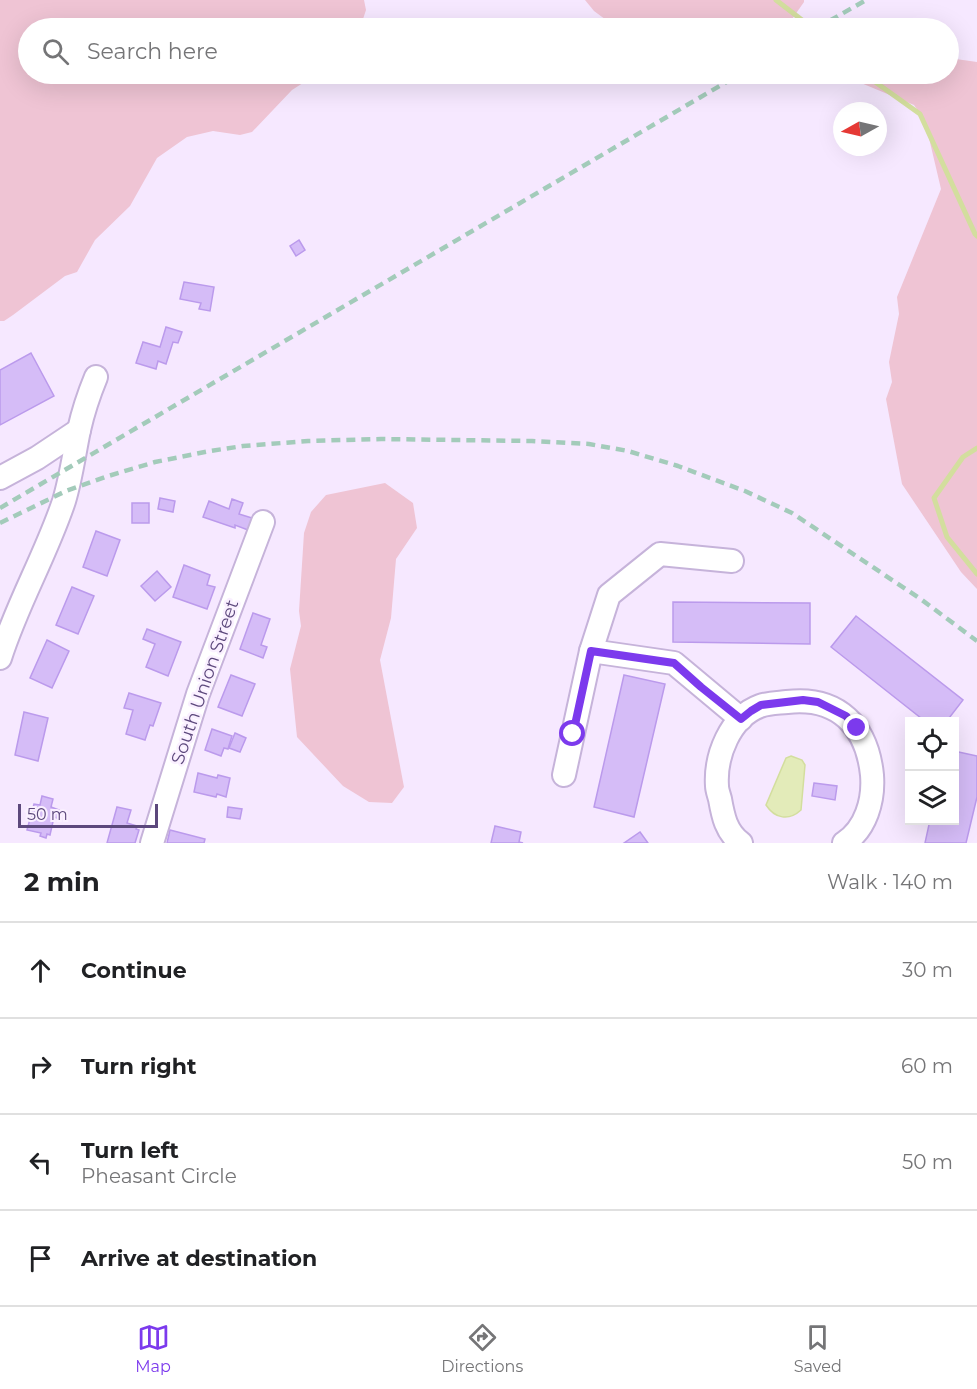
<!DOCTYPE html>
<html lang="en">
<head>
<meta charset="utf-8">
<style>
  body { margin:0; font-family:Montserrat,sans-serif; background:#f6f6f6; color:#202124 }
  .controls { position:absolute; right:18px; bottom:18px; display:grid; overflow:hidden; border-radius:0px; box-shadow:0 6px 24px #0002 }
  .controls button { width:54px; height:54px; display:grid; place-items:center; padding:0; border:0; border-bottom:2px solid #e0e0e0; background:#fff; color:#202124; font:30px sans-serif }
  .compass { position:absolute; left:833px; top:102px; width:54px; height:54px; border-radius:50%; background:#fff; box-shadow:0 6px 24px #0002; rotate:262deg }
  .scale { position:absolute; left:18px; bottom:15px; width:140px; box-sizing:border-box; padding-left:6px; border:3px solid #5c487c; border-top:0; font-size:16px; line-height:21px; white-space:nowrap; color:#5c487c; -webkit-text-stroke:4px #faf0ff; paint-order:stroke }
  .stop { position:absolute; width:18px; height:18px; margin:-14px; border:4px solid #7c3aed; border-radius:50%; background:#fff }
  .stop.end { background:#7c3aed; border-color:#fff; box-shadow:0 2px 6px #0008 }
  .list { margin:0; padding:0; list-style:none }
  h2 { display:flex; justify-content:space-between; align-items:center; height:78px; margin:0; padding:0 24px; font-size:26px }
  h2 small { font-size:20px; font-weight:400; color:#757577 }
  .list li { display:grid; grid-template-columns:39px 1fr auto; gap:18px; align-items:center; box-sizing:border-box; height:96px; padding:0 24px; border-top:2px solid #e0e0e0 }
  .list b { display:block; font-size:22px; white-space:nowrap }
  .list p { margin:0; font-size:20px; white-space:nowrap; color:#757577 }
  .list em { font-size:20px; font-style:normal; color:#757577 }
  .icon { flex:none; width:33px; height:33px; fill:none; stroke:currentColor; stroke-width:2; stroke-linecap:round; stroke-linejoin:round }
  .map { position:relative; flex:none; width:977px; height:843px; overflow:hidden }
  .search { position:absolute; background:#fff; box-shadow:0 6px 24px #0002; left:18px; right:18px; top:18px; height:66px; display:flex; align-items:center; gap:15px; box-sizing:border-box; padding:0 21px; border-radius:33px; color:#757577; font-size:22px }
  .sheet { height:462px; background:#fff }
  nav { display:flex; justify-content:space-around; align-items:center; box-sizing:border-box; height:84px; border-top:2px solid #e0e0e0; background:#fff; font-size:16px; color:#757577 }
  nav a { display:grid; justify-items:center; gap:3px }
  nav .on { color:#7c3aed }
  .map>svg:first-child { display:block }
  .green { fill:#efc4d4 }
  .water { fill:#e3ebb9; stroke:#d3de9e; stroke-width:1.5 }
  .lines { fill:none; stroke-linecap:round; stroke-linejoin:round }
  .stream { stroke:#d3de9e; stroke-width:5 }
  .building { fill:#d5bcf7; stroke:#bb9aec; stroke-width:1.5 }
  .minor-casing { stroke:#c6b3da; stroke-width:26 }
  .minor { stroke:#fff; stroke-width:22 }
  .rail { stroke:#a3cbba; stroke-width:4.5; stroke-dasharray:9 6; stroke-linecap:butt }
  .route { stroke:#7c3aed; stroke-width:8 }
  .labels { text-anchor:middle; stroke-width:5; stroke-linejoin:round; paint-order:stroke }
  .street-label { font-size:18px; fill:#5c487c; stroke:#faf0ff }
</style>
</head>
<body>
<div class="map">
<svg width="977" height="843" viewBox="0 0 977 843">
  <rect width="100%" height="100%" fill="#f6e8ff"/>
  <g class="green">
    <polygon points="0,0 364,0 366,10 360,28 28,28 28,74 317,74 292,90 252,132 240,135 213,131 187,137 157,158 130,206 95,240 77,272 65,276 13,315 4,321 0,321"/>
    <polygon points="585,0 804,0 804,2 790,22 774,28 617,28 594,11"/>
    <polygon points="949,58 977,62 977,589 961,572 902,484 886,399 892,382 889,362 899,314 897,297 941,189 925,121 914,105 861,83 849,74 948,74"/>
    <polygon points="385,483 413,503 417,528 396,559 391,618 380,660 404,787 392,803 369,802 343,786 297,737 290,669 301,626 299,611 304,533 311,512 326,495"/>
  </g>
  <path class="water" d="M 791,756 L 802,760 L 805,765 L 801,810 C 789,821 775,819 766,805 L 786,758 Z"/>
  <g class="lines">
    <g class="stream">
      <polyline points="776,0 802,20 804,28"/>
      <polyline points="864,74 920,114 975,234 977,236"/>
      <polyline points="977,448 963,457 934,498 947,537 977,574"/>
    </g>
  </g>
  <g class="building">
    <polygon points="299,240 305,250 296,256 290,246"/>
    <polygon points="184,282 214,287 210,311 199,309 201,303 180,299"/>
    <polygon points="166,327 182,332 178,343 173,342 166,364 158,361 156,369 136,363 143,342 160,347"/>
    <polygon points="31,353 54,396 0,425 0,370"/>
    <polygon points="160,498 175,501 173,512 158,509"/>
    <polygon points="232,499 243,503 239,514 252,518 248,530 235,525 235,528 203,517 209,501 229,509"/>
    <rect x="132" y="503" width="17" height="20"/>
    <polygon points="96,531 120,540 107,576 83,567"/>
    <polygon points="184,565 210,575 207,585 215,587 207,609 173,597"/>
    <polygon points="157,571 171,587 155,601 141,586"/>
    <polygon points="72,587 94,596 78,634 56,625"/>
    <polygon points="673,602 810,603 810,644 673,642"/>
    <polygon points="253,613 270,619 261,645 267,647 263,658 240,649"/>
    <polygon points="856,616 963,700 946,722 926,722 831,647"/>
    <polygon points="147,629 181,642 168,676 146,667 155,644 143,639"/>
    <polygon points="47,640 69,651 52,688 30,678"/>
    <polygon points="231,675 255,684 242,716 218,707"/>
    <polygon points="624,675 665,684 634,817 594,807"/>
    <polygon points="129,693 161,703 153,726 150,725 145,740 126,734 133,710 124,708"/>
    <polygon points="24,712 48,718 38,761 15,755"/>
    <polygon points="212,729 232,736 228,749 224,748 221,756 205,750"/>
    <polygon points="235,733 246,738 240,752 229,748"/>
    <polygon points="954,751 977,756 977,797 966,843 925,843 930,820 954,820"/>
    <polygon points="198,773 217,778 218,775 230,778 226,797 217,794 216,797 194,792"/>
    <polygon points="814,783 837,786 835,800 812,796"/>
    <polygon points="42,796 53,799 51,807 59,810 57,818 54,817 50,835 47,834 46,838 40,836 41,833 27,830 34,804 40,805"/>
    <polygon points="117,807 131,810 127,823 137,826 136,829 139,830 135,843 107,843"/>
    <polygon points="228,807 242,809 240,819 227,817"/>
    <polygon points="495,826 521,832 519,842 523,843 491,843"/>
    <polygon points="170,830 205,839 204,843 167,843"/>
    <polygon points="640,832 648,843 624,843"/>
  </g>
  <g class="lines">
    <g class="minor-casing">
      <g id="minor">
        <polyline points="0,478 37,458 79,430"/>
        <polyline points="591,651 609,595 660,554 732,561"/>
        <path d="M 0,658 C 17,604 46,555 64,501 C 71,478 74,454 79,430 C 83,412 89,394 96,377"/>
        <polyline points="564,775 591,651 674,663 741,719"/>
        <polyline points="152,843 198,694 263,522"/>
        <path d="M 741,843 C 726,832 723,816 720,799 C 719,795 717,790 717,786 C 715,756 730,717 760,706 C 768,703 778,703 787,702 C 838,696 867,726 872,775 C 874,800 866,829 844,843"/>
      </g>
    </g>
    <use href="#minor" class="minor"/>
    <g class="rail">
      <polyline points="817,28 866,0"/>
      <polyline points="0,508 740,74"/>
      <polyline points="0,523 66,491 105,477 155,462 210,451 243,446 308,441 381,439 532,441 589,444 628,451 678,466 745,491 792,513 922,600 977,641"/>
    </g>
  </g>
  <g class="lines">
    <polyline class="route" points="573,734 591,651 674,663 701,687 741,719 751,711 761,705 803,700 818,702 846,716 857,728"/>
  </g>
  <g class="labels">
    <g class="street-label">
      <text transform="translate(205 682) rotate(-71)" y="6">South Union Street</text>
    </g>
  </g>
</svg>
<div class="controls">
<button><svg class="icon" aria-label="locate" viewBox="0 0 24 24"><circle cx="12" cy="12" r="6"/><path d="M12 2v4M12 18v4M2 12h4M18 12h4"/></svg></button>
<button><svg class="icon" aria-label="layers" viewBox="0 0 24 24"><path d="M12 4l9 5-9 5-9-5zM3 14l9 5 9-5"/></svg></button>
</div>
<svg class="compass" viewBox="-18 -18 36 36"><path d="M0-13l5 13h-10z" fill="#e53935"/><path d="M0 13l5-13h-10z" fill="#757577"/></svg>
<div class="scale">50 m</div>
<div class="stop" style="left:573px;top:734px"></div>
<div class="stop end" style="left:857px;top:728px"></div>
<div class="search"><svg class="icon" aria-label="search" viewBox="0 0 24 24"><circle cx="10" cy="10" r="6"/><path d="M15 15l6 6"/></svg>Search here</div>
</div>
<section class="sheet">
<h2>2 min<small>Walk · 140 m</small></h2>
<ul class="list">
<li><svg class="icon" aria-label="ahead" viewBox="0 0 24 24"><path d="M12 20V5M6 11l6-6 6 6"/></svg><div><b>Continue</b></div><em>30 m</em></li>
<li><svg class="icon" aria-label="right" viewBox="0 0 24 24"><path d="M7 20v-9h11M14 6l5 5-5 5"/></svg><div><b>Turn right</b></div><em>60 m</em></li>
<li><svg class="icon" aria-label="left" viewBox="0 0 24 24"><path d="M17 20v-9H6M10 6l-5 5 5 5"/></svg><div><b>Turn left</b><p>Pheasant Circle</p></div><em>50 m</em></li>
<li><svg class="icon" aria-label="arrive" viewBox="0 0 24 24"><path d="M6 21V4h12l-3 4 3 4H6"/></svg><div><b>Arrive at destination</b></div></li>
</ul>
</section>
<nav>
<a class="on"><svg class="icon" aria-label="map" viewBox="0 0 24 24"><path d="M3 6l6-2 6 2 6-2v14l-6 2-6-2-6 2zM9 4v14M15 6v14"/></svg>Map</a>
<a><svg class="icon" aria-label="directions" viewBox="0 0 24 24"><path d="M12 3l9 9-9 9-9-9zM9 14v-3h6M13 9l2 2-2 2"/></svg>Directions</a>
<a><svg class="icon" aria-label="saved" viewBox="0 0 24 24"><path d="M7 4h10v16l-5-4-5 4z"/></svg>Saved</a>
</nav>
</body>
</html>
